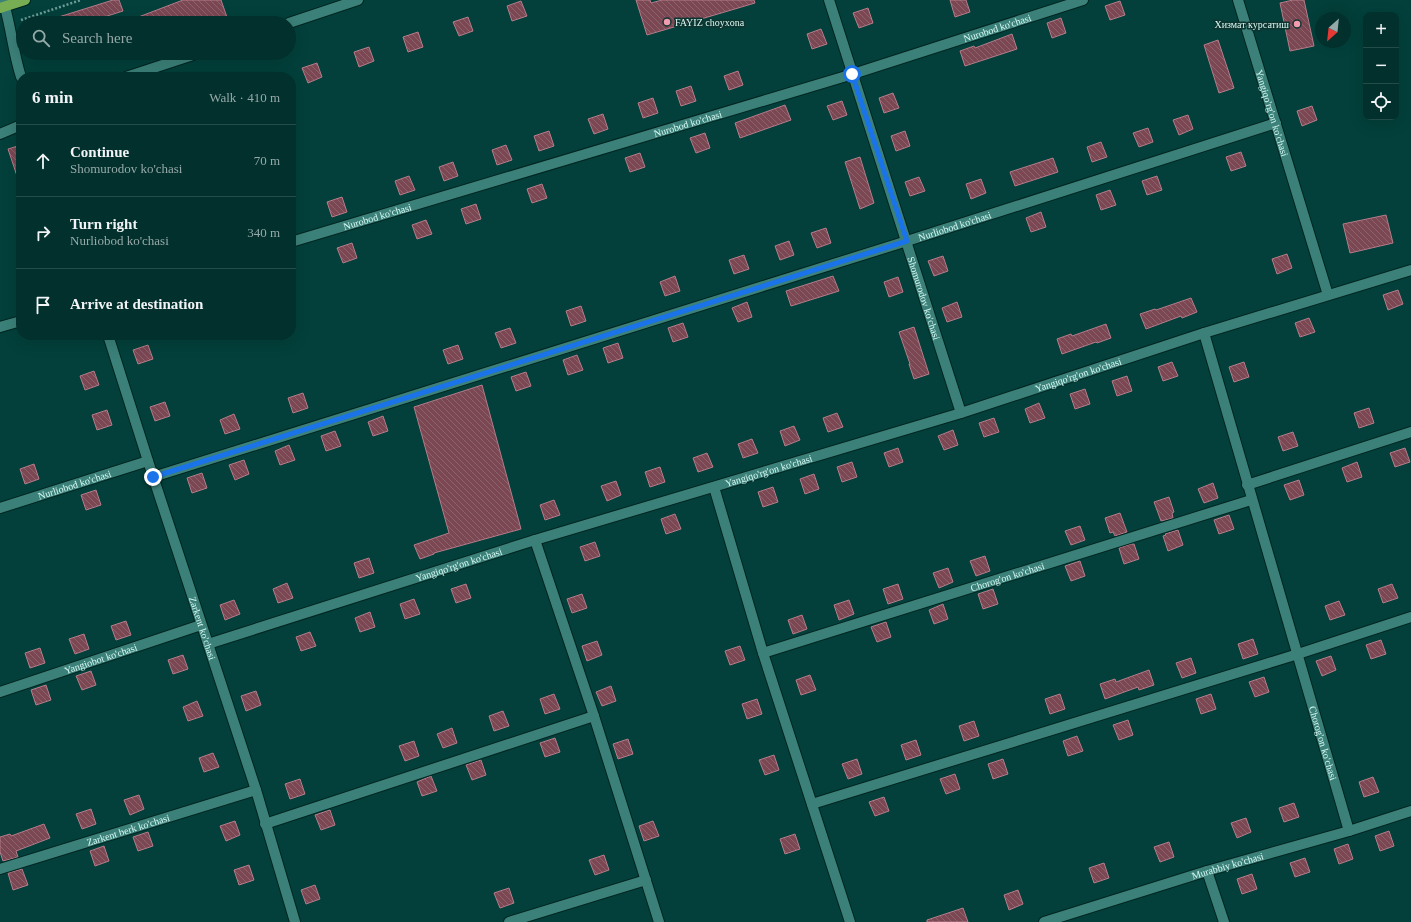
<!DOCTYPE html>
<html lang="en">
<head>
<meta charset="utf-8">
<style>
  body { margin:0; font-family:Georgia,serif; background:#0c3834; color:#f1f3f6 }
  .controls { position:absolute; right:12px; top:12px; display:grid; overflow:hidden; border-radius:8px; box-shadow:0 4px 16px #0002 }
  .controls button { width:36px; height:36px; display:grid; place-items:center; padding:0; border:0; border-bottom:1px solid #234b48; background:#02302c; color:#f1f3f6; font:20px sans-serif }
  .compass { position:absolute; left:1315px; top:12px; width:36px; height:36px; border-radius:50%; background:#02302c; box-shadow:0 4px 16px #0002; rotate:207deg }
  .stop { position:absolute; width:12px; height:12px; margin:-9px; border:3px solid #1a73e8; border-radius:50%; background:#fff }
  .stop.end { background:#1a73e8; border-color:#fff; box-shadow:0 1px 4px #0008 }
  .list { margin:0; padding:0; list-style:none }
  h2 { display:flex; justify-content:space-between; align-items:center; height:52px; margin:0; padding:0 16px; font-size:17px }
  h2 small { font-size:13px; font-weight:400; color:#96a9a9 }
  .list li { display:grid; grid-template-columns:26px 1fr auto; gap:12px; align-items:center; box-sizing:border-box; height:72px; padding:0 16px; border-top:1px solid #234b48 }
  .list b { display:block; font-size:15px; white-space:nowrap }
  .list p { margin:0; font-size:13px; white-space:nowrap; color:#96a9a9 }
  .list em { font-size:13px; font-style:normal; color:#96a9a9 }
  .icon { flex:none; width:22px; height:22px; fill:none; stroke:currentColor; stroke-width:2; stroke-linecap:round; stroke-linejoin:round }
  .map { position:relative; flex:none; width:1411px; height:922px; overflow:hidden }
  .search { position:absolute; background:#02302c; box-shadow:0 4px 16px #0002; left:16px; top:16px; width:280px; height:44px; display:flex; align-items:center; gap:10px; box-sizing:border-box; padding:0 14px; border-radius:22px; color:#96a9a9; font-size:15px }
  .panel { position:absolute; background:#02302c; box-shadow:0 4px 16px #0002; left:16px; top:72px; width:280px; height:268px; border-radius:16px }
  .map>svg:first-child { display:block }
  .building { fill:url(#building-back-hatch); stroke:#b57c89 }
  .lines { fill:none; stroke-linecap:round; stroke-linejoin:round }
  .minor-casing { stroke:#002521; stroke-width:12 }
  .major-casing { stroke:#002521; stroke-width:12 }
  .path { stroke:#6d9d98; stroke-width:2.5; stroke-dasharray:2 2; stroke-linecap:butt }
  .minor { stroke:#3b8179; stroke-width:10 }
  .major { stroke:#77ad53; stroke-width:10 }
  .route { stroke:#1a73e8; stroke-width:5 }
  .poi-dot { fill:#f29aae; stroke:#0e3430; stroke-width:1.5 }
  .labels { text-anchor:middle; stroke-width:3; stroke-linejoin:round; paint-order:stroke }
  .poi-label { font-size:10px; fill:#d7f9f4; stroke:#0e3430; text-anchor:start }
  .street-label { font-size:10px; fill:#d7f9f4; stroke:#0e3430 }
</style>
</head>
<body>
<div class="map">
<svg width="1411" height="922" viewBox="0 0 1411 922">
  <defs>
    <pattern id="building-back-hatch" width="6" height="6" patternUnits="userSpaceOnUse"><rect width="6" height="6" fill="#7a4753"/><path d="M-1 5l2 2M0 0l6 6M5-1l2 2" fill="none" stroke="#8c626c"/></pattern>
  </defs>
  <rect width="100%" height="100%" fill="#03403b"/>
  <g class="building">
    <polygon points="113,0 119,0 123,11 85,23 49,23 49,20"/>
    <polygon points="183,0 221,0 229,23 128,23 128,21"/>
    <polygon points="636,0 650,0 651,3 662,0 754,0 755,3 647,35"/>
    <polygon points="950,0 966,0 970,12 955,17"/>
    <polygon points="1293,0 1304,0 1314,46 1290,51 1280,3"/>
    <polygon points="521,1 527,16 512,21 507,6"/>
    <polygon points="1120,1 1125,15 1110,20 1105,6"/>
    <polygon points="868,8 873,23 859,28 853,13"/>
    <polygon points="468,17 473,31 459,36 453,22"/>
    <polygon points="1061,18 1066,33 1052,38 1047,23"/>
    <polygon points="821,29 827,44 812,49 807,34"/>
    <polygon points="418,32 423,47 408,52 403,37"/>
    <polygon points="1012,34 1017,49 965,66 960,51 974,46 975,48"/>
    <polygon points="1218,40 1234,88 1219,93 1204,45"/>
    <polygon points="369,47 374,61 359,67 354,52"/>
    <polygon points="317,63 322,77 308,83 302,68"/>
    <polygon points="738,71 743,85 729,90 724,76"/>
    <polygon points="691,86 696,101 681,106 676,91"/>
    <polygon points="893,93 899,108 884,113 879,98"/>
    <polygon points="653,98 658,113 643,118 638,103"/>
    <polygon points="842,101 847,115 833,120 827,106"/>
    <polygon points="785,105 791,120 740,138 735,123"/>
    <polygon points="1312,106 1317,120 1302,126 1297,111"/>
    <polygon points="603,114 608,129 594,134 588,119"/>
    <polygon points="1188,115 1193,129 1179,135 1173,120"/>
    <polygon points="1148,128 1153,142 1139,147 1133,133"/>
    <polygon points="549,131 554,146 539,151 534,136"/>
    <polygon points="905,131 910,146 896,151 891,136"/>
    <polygon points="705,133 710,148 696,153 690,138"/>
    <polygon points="1101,142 1107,157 1092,162 1087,147"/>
    <polygon points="21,145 21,182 19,182 8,149"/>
    <polygon points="506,145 512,160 497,165 492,150"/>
    <polygon points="1241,152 1246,166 1231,171 1226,157"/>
    <polygon points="640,153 645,167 630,172 625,158"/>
    <polygon points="860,157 874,203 860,209 845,162"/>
    <polygon points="1053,158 1058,172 1015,186 1010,172"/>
    <polygon points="453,162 458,176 444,181 439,167"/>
    <polygon points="409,176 415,190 400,195 395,181"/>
    <polygon points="1157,176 1162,190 1147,195 1142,181"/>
    <polygon points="919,177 925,191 910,196 905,182"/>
    <polygon points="981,179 986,193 971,199 966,184"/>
    <polygon points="542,184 547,198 532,203 527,189"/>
    <polygon points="1110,190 1116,205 1101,210 1096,195"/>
    <polygon points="342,197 347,212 332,217 327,202"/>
    <polygon points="476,204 481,219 466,224 461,209"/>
    <polygon points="1041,212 1046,227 1031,232 1026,218"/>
    <polygon points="1386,215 1393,243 1350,253 1343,224"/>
    <polygon points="426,220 432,234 417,239 412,225"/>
    <polygon points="826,228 831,243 817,248 811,233"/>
    <polygon points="789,241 794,255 780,260 775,246"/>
    <polygon points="352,243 357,258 343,263 337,248"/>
    <polygon points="1287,254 1292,268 1277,274 1272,259"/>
    <polygon points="744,255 749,269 734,274 729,260"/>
    <polygon points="943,256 948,271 934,276 928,261"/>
    <polygon points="675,276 680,291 665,296 660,282"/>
    <polygon points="833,276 839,291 791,306 786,291"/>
    <polygon points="898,277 903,292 889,297 884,282"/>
    <polygon points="1398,290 1403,304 1388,310 1383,295"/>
    <polygon points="1191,298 1197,312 1182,318 1181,316 1146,329 1140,314 1155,309 1156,310"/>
    <polygon points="747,302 752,317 738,322 732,308"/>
    <polygon points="957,302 962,317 947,322 942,308"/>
    <polygon points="581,306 586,321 571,326 566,311"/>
    <polygon points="1309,318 1315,332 1300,337 1295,323"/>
    <polygon points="683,323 688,337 673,342 668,328"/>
    <polygon points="1106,324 1111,338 1097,343 1096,342 1062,354 1057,339 1071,334 1072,336"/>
    <polygon points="914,327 929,374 914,379 909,364 910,364 899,332"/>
    <polygon points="510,328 516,343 501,348 495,333"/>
    <polygon points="618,343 623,358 608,363 603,348"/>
    <polygon points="148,345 153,359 138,364 133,350"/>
    <polygon points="458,345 463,359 448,364 443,350"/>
    <polygon points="577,355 583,370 568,375 563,360"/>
    <polygon points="1172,362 1178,376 1163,381 1158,367"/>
    <polygon points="1244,362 1249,377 1234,382 1229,367"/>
    <polygon points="94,371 99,385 85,390 80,376"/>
    <polygon points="526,372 531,386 516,391 511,377"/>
    <polygon points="1127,376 1132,391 1117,396 1112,381"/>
    <polygon points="482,385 521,529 434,553 434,554 420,559 414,545 449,533 414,407"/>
    <polygon points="1085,389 1090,404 1075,409 1070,394"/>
    <polygon points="303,393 308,408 293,413 288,398"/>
    <polygon points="165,402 170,416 155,421 150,407"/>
    <polygon points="1039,403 1045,418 1030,423 1025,409"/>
    <polygon points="1369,408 1374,423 1359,428 1354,413"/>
    <polygon points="107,410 112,425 97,430 92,415"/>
    <polygon points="837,413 843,427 828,432 823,418"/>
    <polygon points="234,414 240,429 225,434 220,420"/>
    <polygon points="383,416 388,431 373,436 368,422"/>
    <polygon points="994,418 999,432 984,437 979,423"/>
    <polygon points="794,426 800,440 785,446 780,431"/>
    <polygon points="953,430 958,445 944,450 938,436"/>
    <polygon points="335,431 341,446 326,451 321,436"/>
    <polygon points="1293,432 1298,446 1283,451 1278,437"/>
    <polygon points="752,439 758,453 743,458 738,444"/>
    <polygon points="289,445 295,460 280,465 275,451"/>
    <polygon points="898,448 903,462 889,467 884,453"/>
    <polygon points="1405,448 1410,462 1395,467 1390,453"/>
    <polygon points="707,453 713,467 698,472 693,458"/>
    <polygon points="244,460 249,474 235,480 229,465"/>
    <polygon points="852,462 857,477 842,482 837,467"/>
    <polygon points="1357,462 1362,477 1347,482 1342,468"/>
    <polygon points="34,464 39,479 25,484 20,469"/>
    <polygon points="660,467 665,482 650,487 645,472"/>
    <polygon points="202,473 207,488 192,493 187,478"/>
    <polygon points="814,474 819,489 805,494 800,479"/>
    <polygon points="1299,480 1304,495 1290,500 1284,485"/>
    <polygon points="616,481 621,495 607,501 601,486"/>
    <polygon points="1213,483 1218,498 1204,503 1198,489"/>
    <polygon points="773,487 778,502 763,507 758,492"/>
    <polygon points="96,490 101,505 86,510 81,495"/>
    <polygon points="1169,497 1174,512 1172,513 1173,518 1161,521 1154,502"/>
    <polygon points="554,500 560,515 545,520 540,505"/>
    <polygon points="1120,513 1127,532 1115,536 1113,532 1110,533 1105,518"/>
    <polygon points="675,514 681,529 666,534 661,519"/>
    <polygon points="1229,515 1234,529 1219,534 1214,520"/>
    <polygon points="1080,526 1085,540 1071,545 1065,531"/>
    <polygon points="1178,530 1183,545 1168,551 1163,536 1166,535 1165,534"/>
    <polygon points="595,542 600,556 585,561 580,547"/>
    <polygon points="1131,544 1134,544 1139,559 1124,564 1119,548"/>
    <polygon points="985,556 990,571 976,576 970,561"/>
    <polygon points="369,558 374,573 359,578 354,563"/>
    <polygon points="1080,561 1085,576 1071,581 1065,566"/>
    <polygon points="948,568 953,582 939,588 933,573"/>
    <polygon points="287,583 293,598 278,603 273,589"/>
    <polygon points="466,584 471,598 456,603 451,589"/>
    <polygon points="898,584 903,599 888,604 883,589"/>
    <polygon points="1392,584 1398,598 1383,603 1378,589"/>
    <polygon points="993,589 998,604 983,609 978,594"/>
    <polygon points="582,594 587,608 572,613 567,599"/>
    <polygon points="414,599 420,614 405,619 400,604"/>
    <polygon points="234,600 240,614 225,620 220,605"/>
    <polygon points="849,600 854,614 839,620 834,605"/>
    <polygon points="1339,601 1345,615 1330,620 1325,606"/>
    <polygon points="943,604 948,619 934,624 929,610"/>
    <polygon points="370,612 375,627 360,632 355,618"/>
    <polygon points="802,615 807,629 793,634 788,620"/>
    <polygon points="126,621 131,635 116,640 111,626"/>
    <polygon points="886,622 891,637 877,642 871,627"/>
    <polygon points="310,632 316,646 301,651 296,637"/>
    <polygon points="84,634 89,649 75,654 69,639"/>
    <polygon points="1253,639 1258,654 1243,659 1238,644"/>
    <polygon points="1381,640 1386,654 1371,659 1366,645"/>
    <polygon points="597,641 602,655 587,661 582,646"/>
    <polygon points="740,646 745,660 730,665 725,651"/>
    <polygon points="40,648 45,663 30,668 25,653"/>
    <polygon points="183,655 188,669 173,674 168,660"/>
    <polygon points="1331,656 1336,670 1322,676 1316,661"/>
    <polygon points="1191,658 1196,673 1182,678 1176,663"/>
    <polygon points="1149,670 1154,685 1139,690 1138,687 1105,699 1100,684 1115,679 1116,682"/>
    <polygon points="91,671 96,685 82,690 76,676"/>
    <polygon points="810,675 816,690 801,695 796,680"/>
    <polygon points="1264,677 1269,692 1255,697 1249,682"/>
    <polygon points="46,685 51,700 36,705 31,690"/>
    <polygon points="611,686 616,701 602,706 596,692"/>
    <polygon points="256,691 261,705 246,711 241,696"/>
    <polygon points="554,694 560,709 545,714 540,699"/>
    <polygon points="1060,694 1065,709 1050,714 1045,699"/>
    <polygon points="1211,694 1216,709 1201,714 1196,699"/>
    <polygon points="757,699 762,714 747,719 742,704"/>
    <polygon points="197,701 203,716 188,721 183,707"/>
    <polygon points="503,711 509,726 494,731 489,716"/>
    <polygon points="1128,720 1133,735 1119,740 1113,725"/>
    <polygon points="974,721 979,736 964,741 959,726"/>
    <polygon points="452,728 457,743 443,748 437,734"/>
    <polygon points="1077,736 1083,751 1068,756 1063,741"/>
    <polygon points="555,738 560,752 545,757 540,743"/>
    <polygon points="628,739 633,754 618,759 613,744"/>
    <polygon points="916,740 921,755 906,760 901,745"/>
    <polygon points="414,741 419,756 405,761 399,746"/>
    <polygon points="213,753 219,767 204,772 199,758"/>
    <polygon points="774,755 779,770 765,775 759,760"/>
    <polygon points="857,759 862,774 848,779 842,764"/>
    <polygon points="1003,759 1008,774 993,779 988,764"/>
    <polygon points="481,760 486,775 472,780 466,765"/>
    <polygon points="955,774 960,789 946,794 940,779"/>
    <polygon points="431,776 437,791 422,796 417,782"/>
    <polygon points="1373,777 1379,792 1364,797 1359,782"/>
    <polygon points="300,779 305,794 290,799 285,784"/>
    <polygon points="139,795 144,809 130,815 124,800"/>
    <polygon points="884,797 889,811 875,816 869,802"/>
    <polygon points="1294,803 1299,817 1284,822 1279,808"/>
    <polygon points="91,809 96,824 82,829 76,814"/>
    <polygon points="330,810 335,825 321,830 315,815"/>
    <polygon points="1246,818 1251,832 1237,838 1231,823"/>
    <polygon points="235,821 240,835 226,841 220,826"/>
    <polygon points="653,821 659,836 644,841 639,826"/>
    <polygon points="44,824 50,838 16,851 18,857 3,861 0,852 0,837 10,834 11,836"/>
    <polygon points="1389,831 1394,846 1380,851 1375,836"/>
    <polygon points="148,832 153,846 138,851 133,837"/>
    <polygon points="795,834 800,849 785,854 780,839"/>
    <polygon points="1169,842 1174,857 1160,862 1154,847"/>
    <polygon points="1348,844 1353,859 1339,864 1334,849"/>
    <polygon points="104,846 109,861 95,866 90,851"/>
    <polygon points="604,855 609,870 595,875 589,860"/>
    <polygon points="1305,858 1310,872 1295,877 1290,863"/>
    <polygon points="1104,863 1109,878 1094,883 1089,868"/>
    <polygon points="249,865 254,880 239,885 234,870"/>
    <polygon points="22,869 28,885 13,890 8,873"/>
    <polygon points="1252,874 1257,889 1242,894 1237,879"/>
    <polygon points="315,885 320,899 306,904 301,890"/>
    <polygon points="509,888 514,903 500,908 494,893"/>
    <polygon points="1018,890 1023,904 1009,910 1004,895"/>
    <polygon points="963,908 968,922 927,922 927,920"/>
  </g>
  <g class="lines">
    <g class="minor-casing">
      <g id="minor">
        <path d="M 3,0 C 11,26 13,52 21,77"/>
        <path id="s1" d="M 829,0 L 961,413"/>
        <path id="s2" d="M 1238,0 L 1328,295"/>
        <polyline points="289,23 358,0"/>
        <polyline points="126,77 199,53"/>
        <polyline points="0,134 21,125"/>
        <path id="s3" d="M 291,242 L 853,74 L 1083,0"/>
        <polyline points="0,327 21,321"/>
        <path id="s4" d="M 1204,333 C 1251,500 1301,665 1349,831"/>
        <path id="s5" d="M 108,335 L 148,461 L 256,790 L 295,922"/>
        <path id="s6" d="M 153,477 L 907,241 L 1276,123"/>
        <polyline points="1247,485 1411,432"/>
        <polyline points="714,487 763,653 850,922"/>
        <path id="s7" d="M 0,508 L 148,461"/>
        <polyline points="535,540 594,716 659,922"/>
        <path id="s8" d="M 208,644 L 535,540 L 961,413 L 1204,333 L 1411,270"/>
        <path id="s9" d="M 763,653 L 1251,500"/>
        <path id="s10" d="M 0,692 L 201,625"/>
        <polyline points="812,804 1298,654 1411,617"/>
        <polyline points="265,824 594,716"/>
        <path id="s11" d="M 0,869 L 256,790"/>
        <polyline points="1207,871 1224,922"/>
        <polyline points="509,922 646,880"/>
        <path id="s12" d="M 1044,922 L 1207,871 L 1349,831 L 1411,811"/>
      </g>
    </g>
    <g class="major-casing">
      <polyline id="major" points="0,8 25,0"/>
    </g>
    <polyline class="path" points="21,20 81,0"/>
    <use href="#minor" class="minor"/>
    <use href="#major" class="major"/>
  </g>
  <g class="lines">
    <polyline class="route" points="153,477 907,241 852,74"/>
  </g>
  <g class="poi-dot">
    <circle cx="667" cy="22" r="4"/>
    <circle cx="1297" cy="24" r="4"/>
  </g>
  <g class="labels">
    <g class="poi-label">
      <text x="675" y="26">FAYIZ choyxona</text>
      <text x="1289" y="28" text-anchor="end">Хизмат курсатиш</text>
    </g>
    <g class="street-label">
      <text dy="4" stroke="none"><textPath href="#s3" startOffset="738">Nurobod ko'chasi</textPath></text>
      <text dy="4" stroke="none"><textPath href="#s2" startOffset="118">Yangiqo'rg'on ko'chasi</textPath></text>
      <text dy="4" stroke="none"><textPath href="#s3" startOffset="414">Nurobod ko'chasi</textPath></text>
      <text dy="4" stroke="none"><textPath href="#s3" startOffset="90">Nurobod ko'chasi</textPath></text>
      <text dy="4" stroke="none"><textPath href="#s6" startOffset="840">Nurliobod ko'chasi</textPath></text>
      <text dy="4" stroke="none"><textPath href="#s1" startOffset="313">Shomurodov ko'chasi</textPath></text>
      <text dy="4" stroke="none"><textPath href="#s8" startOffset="911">Yangiqo'rg'on ko'chasi</textPath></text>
      <text dy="4" stroke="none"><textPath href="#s8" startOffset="587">Yangiqo'rg'on ko'chasi</textPath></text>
      <text dy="4" stroke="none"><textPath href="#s7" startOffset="78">Nurliobod ko'chasi</textPath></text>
      <text dy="4" stroke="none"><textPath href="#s8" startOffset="263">Yangiqo'rg'on ko'chasi</textPath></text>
      <text dy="4" stroke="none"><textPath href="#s9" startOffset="256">Chorog'on ko'chasi</textPath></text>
      <text dy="4" stroke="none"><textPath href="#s5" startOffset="308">Zarkent ko'chasi</textPath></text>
      <text dy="4" stroke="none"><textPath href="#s10" startOffset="106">Yangiobot ko'chasi</textPath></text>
      <text dy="4" stroke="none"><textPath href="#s4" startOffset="427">Chorog'on ko'chasi</textPath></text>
      <text dy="4" stroke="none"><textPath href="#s11" startOffset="134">Zarkent berk ko'chasi</textPath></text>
      <text dy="4" stroke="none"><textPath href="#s12" startOffset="192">Murabbiy ko'chasi</textPath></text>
    </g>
  </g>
</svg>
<div class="controls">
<button>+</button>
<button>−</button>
<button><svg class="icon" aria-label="locate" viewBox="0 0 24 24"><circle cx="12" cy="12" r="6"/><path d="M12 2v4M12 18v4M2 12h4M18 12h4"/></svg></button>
</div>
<svg class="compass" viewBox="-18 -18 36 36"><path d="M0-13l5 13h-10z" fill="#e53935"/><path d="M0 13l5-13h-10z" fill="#96a9a9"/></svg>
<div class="stop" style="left:852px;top:74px"></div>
<div class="stop end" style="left:153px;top:477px"></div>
<div class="search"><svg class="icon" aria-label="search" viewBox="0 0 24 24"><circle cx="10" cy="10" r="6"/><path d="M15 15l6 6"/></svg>Search here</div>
<section class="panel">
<h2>6 min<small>Walk · 410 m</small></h2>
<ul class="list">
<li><svg class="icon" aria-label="ahead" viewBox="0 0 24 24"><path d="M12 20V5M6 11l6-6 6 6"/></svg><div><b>Continue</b><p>Shomurodov ko'chasi</p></div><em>70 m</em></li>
<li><svg class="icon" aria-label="right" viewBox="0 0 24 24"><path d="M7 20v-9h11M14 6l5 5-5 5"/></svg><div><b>Turn right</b><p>Nurliobod ko'chasi</p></div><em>340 m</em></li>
<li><svg class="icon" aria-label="arrive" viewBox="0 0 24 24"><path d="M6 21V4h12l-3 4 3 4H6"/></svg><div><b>Arrive at destination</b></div></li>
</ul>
</section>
</div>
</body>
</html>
